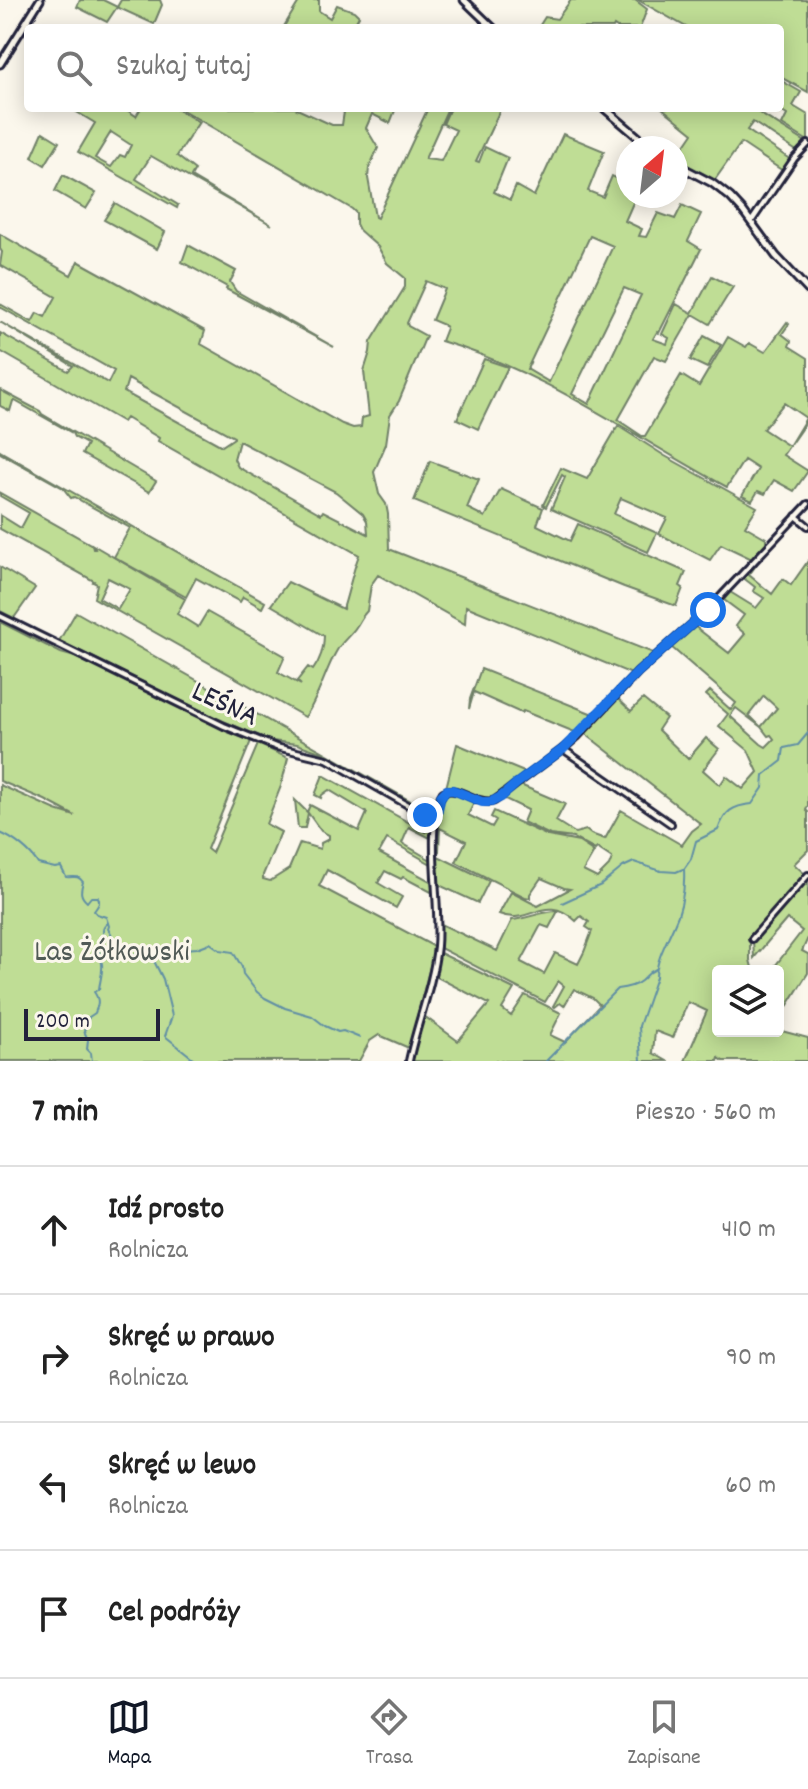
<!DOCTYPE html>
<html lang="pl">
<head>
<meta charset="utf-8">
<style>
  body { margin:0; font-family:Dekko,sans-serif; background:#f2f2f2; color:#222 }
  .controls { position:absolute; right:24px; bottom:24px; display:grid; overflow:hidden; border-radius:8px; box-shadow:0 4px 20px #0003 }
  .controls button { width:72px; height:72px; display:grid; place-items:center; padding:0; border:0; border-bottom:2px solid #e0e0e0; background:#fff; color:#222; font:40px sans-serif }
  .compass { position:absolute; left:616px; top:136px; width:72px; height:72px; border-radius:50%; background:#fff; box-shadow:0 4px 20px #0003; rotate:28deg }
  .scale { position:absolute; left:24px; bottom:20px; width:136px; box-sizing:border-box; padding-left:8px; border:4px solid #22223b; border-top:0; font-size:22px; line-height:28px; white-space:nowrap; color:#22223b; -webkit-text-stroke:6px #fbf7ec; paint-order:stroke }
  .stop { position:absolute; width:24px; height:24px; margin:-18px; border:6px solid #1a73e8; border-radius:50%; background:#fff }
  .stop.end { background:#1a73e8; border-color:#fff; box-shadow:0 2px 8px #0008 }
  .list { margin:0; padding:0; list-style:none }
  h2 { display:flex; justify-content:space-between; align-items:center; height:104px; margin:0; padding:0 32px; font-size:34px }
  h2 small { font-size:26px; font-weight:400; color:#767676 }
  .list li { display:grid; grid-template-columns:52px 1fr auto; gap:24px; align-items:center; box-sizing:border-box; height:128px; padding:0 32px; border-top:2px solid #e0e0e0 }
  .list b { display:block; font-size:30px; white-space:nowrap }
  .list p { margin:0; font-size:26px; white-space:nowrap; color:#767676 }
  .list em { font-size:26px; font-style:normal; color:#767676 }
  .icon { flex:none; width:44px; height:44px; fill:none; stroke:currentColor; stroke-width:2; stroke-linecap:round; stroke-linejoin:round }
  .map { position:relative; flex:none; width:808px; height:1061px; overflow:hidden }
  .search { position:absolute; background:#fff; box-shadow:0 4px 20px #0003; left:24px; right:24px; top:24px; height:88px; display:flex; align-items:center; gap:20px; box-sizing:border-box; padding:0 28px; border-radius:8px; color:#767676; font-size:30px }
  .sheet { height:616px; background:#fff }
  nav { display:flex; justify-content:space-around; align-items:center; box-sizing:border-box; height:112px; border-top:2px solid #e0e0e0; background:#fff; font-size:22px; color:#767676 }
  nav a { display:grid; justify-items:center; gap:4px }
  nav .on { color:#111827 }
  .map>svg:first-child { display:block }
  .green { fill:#bfdd95; stroke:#708068; stroke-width:2; fill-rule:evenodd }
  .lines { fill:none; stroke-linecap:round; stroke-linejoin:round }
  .stream { stroke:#618fa5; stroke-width:2 }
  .street-casing { stroke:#22223b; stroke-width:10 }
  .secondary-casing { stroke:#22223b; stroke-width:11 }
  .street { stroke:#fbf7ec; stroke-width:4 }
  .secondary { stroke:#fbf7ec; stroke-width:5 }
  .route { stroke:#1a73e8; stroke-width:10 }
  .labels { text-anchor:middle; stroke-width:6; stroke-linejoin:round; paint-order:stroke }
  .street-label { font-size:30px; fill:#22223b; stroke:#fbf7ec }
  .park-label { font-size:30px; fill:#515a56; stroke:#fbf7ec }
</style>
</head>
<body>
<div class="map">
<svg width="808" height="1061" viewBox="0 0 808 1061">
  <rect width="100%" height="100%" fill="#fbf7ec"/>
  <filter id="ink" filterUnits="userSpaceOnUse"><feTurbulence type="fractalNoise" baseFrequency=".0125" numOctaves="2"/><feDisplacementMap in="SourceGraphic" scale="16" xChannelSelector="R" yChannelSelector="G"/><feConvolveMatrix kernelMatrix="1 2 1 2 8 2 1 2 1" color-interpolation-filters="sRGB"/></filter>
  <g filter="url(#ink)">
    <g class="green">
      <polygon points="80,0 103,0 117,7 121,0 160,0 162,5 154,24 117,7 107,22 77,7"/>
      <polygon points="300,0 319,0 319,11 330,18 337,5 354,11 359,16 354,25 360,28 283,28"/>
      <polygon points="571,0 635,0 647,9 640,28 617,28 614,26 613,28 538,28 545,17 557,19"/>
      <polygon points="638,0 808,0 808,92 780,77 780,28 688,28"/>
      <polygon points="780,80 801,92 793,106 808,115 808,141 782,125 787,115 776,108 780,108"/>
      <path d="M 70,108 L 124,108 L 136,116 L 141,108 L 175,108 L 199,122 L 177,156 L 195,170 L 191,177 L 272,225 L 151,156 L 136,179 L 178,205 L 177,208 L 78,152 L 95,123 ZM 111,132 L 131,145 L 125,157 L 120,155 L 111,167 L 95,158 Z"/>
      <path d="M 179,108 L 295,108 L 332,125 L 342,125 L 344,112 L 336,108 L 396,108 L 390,123 L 372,114 L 366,128 L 378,148 L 369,168 L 368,178 L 375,217 L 377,218 L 428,108 L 448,108 L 425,159 L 441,161 L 456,130 L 443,124 L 450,108 L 501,108 L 476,161 L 479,162 L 485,147 L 508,158 L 494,192 L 510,200 L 516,186 L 534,196 L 563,134 L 604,151 L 588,191 L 603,197 L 612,176 L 628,184 L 628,196 L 636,196 L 625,221 L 642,229 L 639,236 L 646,237 L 658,213 L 675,219 L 682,205 L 701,214 L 688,241 L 701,249 L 659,333 L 657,332 L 653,339 L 667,344 L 669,338 L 662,334 L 676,304 L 692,313 L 712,276 L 733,287 L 710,324 L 693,314 L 666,361 L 654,356 L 618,420 L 642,436 L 645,436 L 681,375 L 699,386 L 728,337 L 746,347 L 749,343 L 765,352 L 787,322 L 789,324 L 782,334 L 791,341 L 789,346 L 808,358 L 808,419 L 783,455 L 808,471 L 794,491 L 774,480 L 765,494 L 758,491 L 752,501 L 742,496 L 758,469 L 744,460 L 727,487 C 633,436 545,372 441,341 L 446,328 L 444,325 L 432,320 L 445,289 L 426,281 L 407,323 L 408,326 L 426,336 L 399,401 L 390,415 L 386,444 L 374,472 L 379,494 L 386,504 L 388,514 L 389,549 L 656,654 L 623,686 L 621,685 L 632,674 L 466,606 L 465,624 L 378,575 L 371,585 L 367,611 C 361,617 361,620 356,627 C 351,635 341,642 336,652 C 325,671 318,700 305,717 L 94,598 L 97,584 L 93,582 L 94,581 L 0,529 L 0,515 L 21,528 L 29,513 L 0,496 L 0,493 L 92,545 L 93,549 L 95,549 L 93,545 L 185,599 L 177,614 L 198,627 L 207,612 L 285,656 L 278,672 L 301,685 L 297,681 L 308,667 L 313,670 C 321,659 324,649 324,636 L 271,605 L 288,582 L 343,609 C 349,591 352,573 359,555 L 158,441 L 159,438 L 126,418 L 123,422 L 0,351 L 0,333 L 68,371 L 73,366 L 0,322 L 108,383 L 114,371 L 0,307 L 0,304 L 32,322 L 37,313 L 45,317 L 56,297 L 0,265 L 2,252 L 0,249 L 0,234 L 71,275 L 78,261 L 205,331 L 201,344 L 342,424 L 353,428 L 361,427 L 362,418 L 369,416 L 364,371 L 370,352 L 371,342 L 405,287 L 405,278 L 387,263 L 378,247 L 359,230 L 356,224 L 356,213 L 352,209 ZM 590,236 L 613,246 L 549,382 L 527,369 ZM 624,288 L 641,295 L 589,404 L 572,394 ZM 128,379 L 234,437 L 234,438 L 222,446 L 124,392 ZM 784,403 L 806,418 L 789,446 L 763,429 ZM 239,441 L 336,492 L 363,514 L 367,521 L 368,534 L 323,511 L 321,514 L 238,467 L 234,459 ZM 108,578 L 130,589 L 118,609 L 99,598 Z"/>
      <polygon points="662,108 751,108 807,143 798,152 753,122 747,130 791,160 783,171 741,143 714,181 676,162 676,158 693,133"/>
      <polygon points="43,132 59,142 45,165 32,157"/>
      <polygon points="63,175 96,193 86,209 55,191"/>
      <polygon points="115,203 165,232 157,249 104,220"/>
      <polygon points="188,245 236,271 230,282 236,291 334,347 226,289 227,287 182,262"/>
      <polygon points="704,336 721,345 707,368 690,360"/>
      <polygon points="484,359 508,367 478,429 457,419"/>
      <polygon points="0,390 40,411 42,414 156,481 149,492 82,454 87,444 74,437 72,433 15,401 13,401 10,411 0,406"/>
      <polygon points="618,426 665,456 757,507 745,526 766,538 766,546 752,559 721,544 710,560 659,534 667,518 621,498 614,514 657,533 648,552 551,509 565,477 562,475 546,507 543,505 561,468 587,479"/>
      <polygon points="0,451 265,602 262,608 243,597 240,602 196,578 186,597 114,557 130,528 74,497 71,498 63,488 0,453"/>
      <polygon points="430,461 479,479 467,508 485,517 501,489 543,508 537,525 570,541 578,524 686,572 680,586 683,588 676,606 624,587 414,501"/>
      <path d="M 808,561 L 808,806 L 806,810 L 808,812 L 808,850 L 794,864 L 806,875 L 750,939 L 750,960 L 753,971 L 718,971 L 718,1031 L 778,1030 L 808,1038 L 808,1061 L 723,1061 L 719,1058 L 718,1061 L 685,1061 L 707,1011 L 688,1002 L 673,1038 L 655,1031 L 653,1053 L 667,1061 L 411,1061 L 424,1016 L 458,1041 L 489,1004 L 433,975 L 440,953 L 514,989 L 502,1009 L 511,1016 L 525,995 L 561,1013 L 550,1035 L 565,1042 L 600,1005 L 593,998 L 574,989 L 564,1006 L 560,1003 L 555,1007 L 553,1006 L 564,986 L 558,981 L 545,1002 L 440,948 L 438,902 L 440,902 L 441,924 L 497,951 L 512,920 C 527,919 542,911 558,911 L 549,928 L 541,925 L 521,962 L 544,974 L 555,953 L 578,964 L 584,952 L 592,931 L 586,927 L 589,922 L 581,916 L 576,921 C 544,891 531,927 499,914 L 511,892 L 538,906 L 570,889 L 564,888 L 541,878 L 530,894 L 530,898 L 525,897 L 456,862 L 466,841 L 440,828 L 439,851 L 437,850 C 436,839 435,799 447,793 C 449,791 451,792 454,792 L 475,801 L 468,815 L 492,827 L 496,820 L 491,817 L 494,811 L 548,836 L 579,842 L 594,852 L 583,871 L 597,878 L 609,866 L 612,858 L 597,848 L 595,850 L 573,838 L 550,835 L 523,822 L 528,810 L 503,798 L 518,784 L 565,804 L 556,821 L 575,833 L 586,830 L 591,834 L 605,839 L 621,810 L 682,845 L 692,831 L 701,824 L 583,732 L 616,697 L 631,711 L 643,699 L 666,718 L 658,730 L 688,759 L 706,738 L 719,749 L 703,770 L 720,785 L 726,776 L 743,789 L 758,772 L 748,750 L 719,726 L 728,714 L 706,695 L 710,691 L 731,710 L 736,703 L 671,647 L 693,625 L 729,653 L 745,634 L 736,626 L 744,615 L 724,600 L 730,592 L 756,608 L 764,598 L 753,591 L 755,587 L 742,577 L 756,562 L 757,564 L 749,575 L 772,594 L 783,579 L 791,585 ZM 764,696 L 777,708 L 761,727 L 749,715 ZM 736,708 L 761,727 L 768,736 L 771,735 L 774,739 L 766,747 L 761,744 L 730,716 Z"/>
      <polygon points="0,567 35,588 14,618 0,611"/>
      <polygon points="76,612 432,813 329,755 297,744 272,741 216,718 59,641"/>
      <polygon points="0,622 61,653 75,657 134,685 204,720 251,741 207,849 212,853 258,744 288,758 281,786 266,824 281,832 263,875 263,879 270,881 289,869 300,843 320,849 321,843 329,839 329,835 321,831 308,813 305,828 298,828 295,800 307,812 310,805 359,831 367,813 329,790 322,795 321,798 315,795 323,775 426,832 429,820 432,821 434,827 432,839 409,827 402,843 431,860 430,842 434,843 433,867 431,864 387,839 379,853 434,883 435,894 403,877 401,879 385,871 378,883 402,897 396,908 327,870 319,886 435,947 409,1048 379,1035 370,1041 359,1061 0,1061 0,785 56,810 75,816 45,800 0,781"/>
      <polygon points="481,669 593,714 608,700 610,700 577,733 523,711 521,713 474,692 469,709 470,699"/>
      <path d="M 457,744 L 524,772 L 528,773 L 496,799 C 475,801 465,788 446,788 Z"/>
      <polygon points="438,856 489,881 478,903 439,885 437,881"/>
      <polygon points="808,877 808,938 802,951 808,954 808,973 778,1021 778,995 783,984 778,980 778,971 754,970 775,966 802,931 787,919 754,958 753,940"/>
    </g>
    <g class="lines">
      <g class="stream">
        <path d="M 0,833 C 13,838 31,852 38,864 L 55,868 L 61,867 L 66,877 C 74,878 77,874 83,882 C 80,891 80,896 87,902 L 91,897 L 98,897 C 101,903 97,907 94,911 L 97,914 L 106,917 L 109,926 L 108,929 L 111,933 L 113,943 L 116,948 L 126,950 L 128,953 C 134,953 138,956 144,956 C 152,957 158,954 165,956 L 172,950 L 197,948 L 210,943 L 220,950 L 233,952 L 242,967 L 243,974 L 257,992 L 265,998 L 285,1008 L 312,1016 L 325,1026 L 338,1032 L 343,1031 L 360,1038"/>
        <polyline points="562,903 601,885 623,867 634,862 661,871 676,872 683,869"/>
        <polyline points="152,957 163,979 172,1016 165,1036 194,1059 199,1061"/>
        <path d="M 92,1061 L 91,1053 L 87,1049 L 88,1040 L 84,1031 L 89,1017 L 95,1013 C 98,1005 100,1000 94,992 L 99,989 C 100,980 103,974 102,964 C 102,957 98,954 99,946 L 104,941 C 103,932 101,928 108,923"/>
        <path d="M 546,1061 L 617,989 C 626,988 635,986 641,981 C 647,976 648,972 656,969"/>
        <path d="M 641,1061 L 639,1026 L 656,977 C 656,960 666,943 673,927 C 682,909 685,888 684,869 L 691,859 L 696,841 L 718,830 C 725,811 732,806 752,804 L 763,788 L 764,775 L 782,761 L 784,748 L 798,745 L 808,733"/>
      </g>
      <g class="street-casing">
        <g id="street">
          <polyline points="751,222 794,159 808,144"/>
          <polyline points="796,516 808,526"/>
          <polyline points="0,616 224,726 276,747 327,759 425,815 435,818"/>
          <polyline points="563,749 671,824"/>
          <polyline points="752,939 808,875"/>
          <path d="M 409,1061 C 417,1023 433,985 437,946 C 441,905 424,826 443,792 C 460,785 475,805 494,801 L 563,749 L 577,737 L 638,672 L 708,610 L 808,504"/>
        </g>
      </g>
      <g class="secondary-casing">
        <g id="secondary">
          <polyline points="464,0 493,28"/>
          <polyline points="0,64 40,0"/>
          <polyline points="604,108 651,148"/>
          <polyline points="676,164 712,183 730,197 743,211 776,256 808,290"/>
        </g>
      </g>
      <use href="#street" class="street"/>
      <use href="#secondary" class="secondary"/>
    </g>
  </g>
  <g class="lines" filter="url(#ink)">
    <polyline class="route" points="425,815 436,818 441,796 447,790 453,790 482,802 491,802 501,797 517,783 563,749 638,672 708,610"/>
  </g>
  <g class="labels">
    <g class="street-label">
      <text transform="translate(226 702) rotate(25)" y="10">LEŚNA</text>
    </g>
    <g class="park-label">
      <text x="112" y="960">Las Żółkowski</text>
    </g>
  </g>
</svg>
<div class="controls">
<button><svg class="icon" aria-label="layers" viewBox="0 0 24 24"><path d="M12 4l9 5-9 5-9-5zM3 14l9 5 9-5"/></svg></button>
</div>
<svg class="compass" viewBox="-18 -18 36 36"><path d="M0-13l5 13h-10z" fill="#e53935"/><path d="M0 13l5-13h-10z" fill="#767676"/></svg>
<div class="scale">200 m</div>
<div class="stop" style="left:708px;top:610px"></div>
<div class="stop end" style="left:425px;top:815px"></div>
<div class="search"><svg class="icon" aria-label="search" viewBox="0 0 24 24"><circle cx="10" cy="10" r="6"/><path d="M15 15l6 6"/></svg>Szukaj tutaj</div>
</div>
<section class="sheet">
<h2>7 min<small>Pieszo · 560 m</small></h2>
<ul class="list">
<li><svg class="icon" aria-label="ahead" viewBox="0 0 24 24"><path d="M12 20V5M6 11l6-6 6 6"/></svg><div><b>Idź prosto</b><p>Rolnicza</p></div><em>410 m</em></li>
<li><svg class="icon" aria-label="right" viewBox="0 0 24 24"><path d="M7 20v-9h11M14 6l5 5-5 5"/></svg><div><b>Skręć w prawo</b><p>Rolnicza</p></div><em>90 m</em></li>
<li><svg class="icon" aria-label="left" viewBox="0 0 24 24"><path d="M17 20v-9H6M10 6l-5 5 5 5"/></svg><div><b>Skręć w lewo</b><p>Rolnicza</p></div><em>60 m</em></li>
<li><svg class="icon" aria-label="arrive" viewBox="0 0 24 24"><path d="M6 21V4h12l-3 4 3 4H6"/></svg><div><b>Cel podróży</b></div></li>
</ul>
</section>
<nav>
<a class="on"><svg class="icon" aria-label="map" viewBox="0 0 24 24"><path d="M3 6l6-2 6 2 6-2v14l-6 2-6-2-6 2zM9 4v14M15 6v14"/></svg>Mapa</a>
<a><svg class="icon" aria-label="directions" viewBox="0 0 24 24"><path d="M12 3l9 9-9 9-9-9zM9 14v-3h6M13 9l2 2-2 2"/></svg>Trasa</a>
<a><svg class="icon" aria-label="saved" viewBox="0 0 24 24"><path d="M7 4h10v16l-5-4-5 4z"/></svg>Zapisane</a>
</nav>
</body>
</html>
